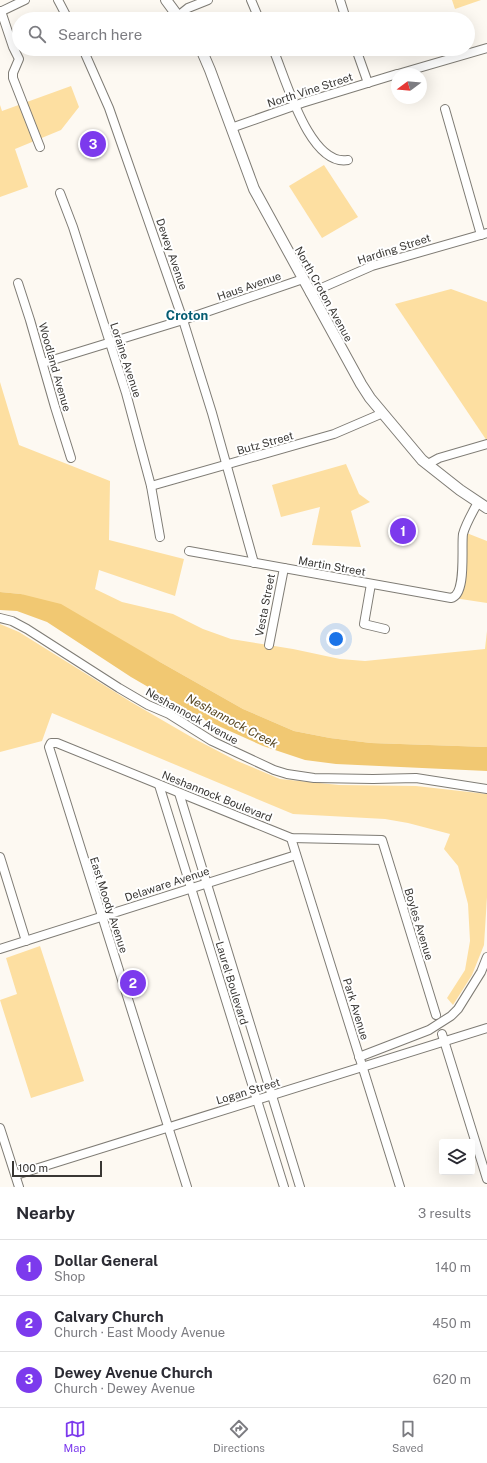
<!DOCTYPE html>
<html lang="en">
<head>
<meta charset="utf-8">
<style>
  body { margin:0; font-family:"Public Sans",sans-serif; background:#f2f2f3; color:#2b2b33 }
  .controls { position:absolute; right:12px; bottom:12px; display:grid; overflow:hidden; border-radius:4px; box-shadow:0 4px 16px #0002 }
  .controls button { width:36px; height:36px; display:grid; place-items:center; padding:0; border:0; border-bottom:1px solid #e1e1e2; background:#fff; color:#2b2b33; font:20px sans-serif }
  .compass { position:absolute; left:391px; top:68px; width:36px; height:36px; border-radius:50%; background:#fff; box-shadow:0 4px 16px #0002; rotate:254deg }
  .scale { position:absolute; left:12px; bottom:10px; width:90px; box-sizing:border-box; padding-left:4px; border:2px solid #393734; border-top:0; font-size:11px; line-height:14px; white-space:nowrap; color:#393734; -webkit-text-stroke:3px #fff; paint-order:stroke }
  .you { position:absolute; left:336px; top:639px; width:14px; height:14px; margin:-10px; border:3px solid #fff; border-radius:50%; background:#1a73e8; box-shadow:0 0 0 6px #1a73e833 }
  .badge { display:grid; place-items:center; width:26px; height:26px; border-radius:50%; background:#7c3aed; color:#fff; font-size:13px; font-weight:700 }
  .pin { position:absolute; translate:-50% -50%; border:2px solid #fff; box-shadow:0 1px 4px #0006 }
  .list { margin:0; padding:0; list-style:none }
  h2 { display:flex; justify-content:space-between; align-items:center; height:52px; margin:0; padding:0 16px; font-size:17px }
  h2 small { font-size:13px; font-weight:400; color:#7c7c81 }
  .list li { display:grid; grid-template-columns:26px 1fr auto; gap:12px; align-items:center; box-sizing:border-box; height:56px; padding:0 16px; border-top:1px solid #e1e1e2 }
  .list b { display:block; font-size:15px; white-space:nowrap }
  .list p { margin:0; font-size:13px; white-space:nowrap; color:#7c7c81 }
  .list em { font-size:13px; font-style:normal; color:#7c7c81 }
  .icon { flex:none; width:22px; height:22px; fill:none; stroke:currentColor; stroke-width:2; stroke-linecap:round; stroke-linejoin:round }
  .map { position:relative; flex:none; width:487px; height:1187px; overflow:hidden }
  .search { position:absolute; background:#fff; box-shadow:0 4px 16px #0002; left:12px; right:12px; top:12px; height:44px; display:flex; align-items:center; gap:10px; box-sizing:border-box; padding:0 14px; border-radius:22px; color:#7c7c81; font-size:15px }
  .sheet { height:220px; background:#fff }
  nav { display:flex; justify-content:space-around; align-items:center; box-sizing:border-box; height:56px; border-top:1px solid #e1e1e2; background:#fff; font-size:11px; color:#7c7c81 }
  nav a { display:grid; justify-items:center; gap:2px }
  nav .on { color:#7c3aed }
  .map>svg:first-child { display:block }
  .green { fill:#fddfa1 }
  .water { fill:#f1c872 }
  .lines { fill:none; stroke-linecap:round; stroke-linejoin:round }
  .minor-casing { stroke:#7f7c75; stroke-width:10 }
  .major-casing { stroke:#7f7c75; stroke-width:12 }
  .minor { stroke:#fff; stroke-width:8 }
  .major { stroke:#fff; stroke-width:10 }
  .labels { text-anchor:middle; stroke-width:4; stroke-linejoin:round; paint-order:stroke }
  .street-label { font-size:11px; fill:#393734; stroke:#fff }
  .water-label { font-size:12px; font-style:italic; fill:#55441f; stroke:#fff }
  .quarter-label { font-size:13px; font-weight:bold; fill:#045c72; stroke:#fff }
</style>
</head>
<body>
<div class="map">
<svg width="487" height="1187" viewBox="0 0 487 1187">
  <rect width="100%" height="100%" fill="#fdf9f2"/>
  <g class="green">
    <polygon points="452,0 481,0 455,9"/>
    <polygon points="71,86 79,107 61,130 15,149 28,187 0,197 0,105 2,111"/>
    <polygon points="324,165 358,217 322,238 289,186"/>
    <polygon points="451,289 487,302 487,441 395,304"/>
    <polygon points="0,382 19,445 110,481 109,540 184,559 175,596 99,570 95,589 122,602 173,614 203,629 231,639 293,649 340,659 365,661 485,649 487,631 487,747 371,743 330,738 294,731 243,709 160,662 21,594 0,592"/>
    <polygon points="346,464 359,494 370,502 351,511 361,547 312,545 320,507 281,517 272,485"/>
    <polygon points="464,532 487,541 487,603 454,598 457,595"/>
    <polygon points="0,624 19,632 131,702 193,738 235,760 280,779 339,785 416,786 487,794 487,897 484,945 472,975 453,1005 447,998 465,970 470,941 468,904 458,866 444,849 450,834 408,823 385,819 293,814 52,713 42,741 0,752"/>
    <polygon points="40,946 84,1081 31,1098 0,1000 17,994 6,958"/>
  </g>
  <polygon class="water" points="0,592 21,594 61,604 160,662 243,709 294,731 330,738 371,743 487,747 487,771 336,764 305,760 263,746 205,720 131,677 47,622 17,611 0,610"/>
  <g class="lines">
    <g class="minor-casing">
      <g id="minor">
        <polyline points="58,0 68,19"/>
        <polyline points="251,0 259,19"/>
        <polyline points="340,0 346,19"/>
        <polyline points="1,11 13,47 19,59 13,73 13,78 40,147"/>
        <polyline points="0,12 25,0"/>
        <polyline points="178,16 188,8 208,0"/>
        <polyline points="83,49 109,108 183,320 212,413 254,563"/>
        <path d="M 273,49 C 285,76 309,167 348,160"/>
        <polyline points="356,49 368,83"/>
        <polyline points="398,74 487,48"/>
        <polyline points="445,109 481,235"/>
        <polyline points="231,128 302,103 397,74"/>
        <polyline points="60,193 73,227 126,393 151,486 160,537"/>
        <polyline points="18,283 30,320 55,407 71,458"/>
        <polyline points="310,293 372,266 487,233"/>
        <polyline points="43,363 183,320 303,279"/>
        <polyline points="428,464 439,458 487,444"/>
        <polyline points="151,486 334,434 383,413"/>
        <path d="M 189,551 L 451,598 C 467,595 461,547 463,534 C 466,523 473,512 478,502"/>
        <polyline points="371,584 364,624 385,629"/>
        <polyline points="0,618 12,621 27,629 119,688 148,705 169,714 212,741 274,770 287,774 314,778 373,779 416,778 487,789"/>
        <polyline points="269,645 284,568"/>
        <polyline points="159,785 284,1187"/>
        <polyline points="179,793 300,1187"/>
        <polyline points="291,838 400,1187"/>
        <polyline points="0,857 26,941"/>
        <polyline points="0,949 296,855"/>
        <polyline points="442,1034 487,1179"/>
        <polyline points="359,1057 429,1030 451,1016 458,1009 481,972 487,957"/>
        <polyline points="0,1128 19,1187"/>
        <polyline points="16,1175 487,1028"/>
        <polyline points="187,1187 49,747 51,743 57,743 291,838 382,840 436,1015"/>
      </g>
    </g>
    <g class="major-casing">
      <g id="major">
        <polyline points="166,0 180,19"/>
        <polyline points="201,49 210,70 254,189 361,384 370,398 422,460 460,490 487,508"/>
      </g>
    </g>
    <use href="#minor" class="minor"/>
    <use href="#major" class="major"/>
  </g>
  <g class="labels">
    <g class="street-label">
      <text transform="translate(310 90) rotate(-18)" y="4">North Vine Street</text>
      <text transform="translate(394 249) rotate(-18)" y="4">Harding Street</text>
      <text transform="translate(172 254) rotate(71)" y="4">Dewey Avenue</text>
      <text transform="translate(249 286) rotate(-19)" y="4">Haus Avenue</text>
      <text transform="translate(324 294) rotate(61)" y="4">North Croton Avenue</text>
      <text transform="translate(126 360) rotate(72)" y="4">Loraine Avenue</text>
      <text transform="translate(55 367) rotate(74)" y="4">Woodland Avenue</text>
      <text transform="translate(265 443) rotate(-16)" y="4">Butz Street</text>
      <text transform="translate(332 566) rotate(10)" y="4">Martin Street</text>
      <text transform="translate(265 605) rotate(-79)" y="4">Vesta Street</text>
      <text transform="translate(192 716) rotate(29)" y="4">Neshannock Avenue</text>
      <text transform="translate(217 796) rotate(22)" y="4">Neshannock Boulevard</text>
      <text transform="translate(167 884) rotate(-18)" y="4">Delaware Avenue</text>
      <text transform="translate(109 905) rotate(72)" y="4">East Moody Avenue</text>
      <text transform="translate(419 924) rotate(73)" y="4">Boyles Avenue</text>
      <text transform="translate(232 983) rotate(73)" y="4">Laurel Boulevard</text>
      <text transform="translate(356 1009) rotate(73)" y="4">Park Avenue</text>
      <text transform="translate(248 1091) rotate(-17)" y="4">Logan Street</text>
    </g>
    <g class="water-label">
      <text transform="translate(232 721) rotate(28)" y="4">Neshannock Creek</text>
    </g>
    <g class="quarter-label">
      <text x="187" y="320">Croton</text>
    </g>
  </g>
</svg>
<div class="controls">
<button><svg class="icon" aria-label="layers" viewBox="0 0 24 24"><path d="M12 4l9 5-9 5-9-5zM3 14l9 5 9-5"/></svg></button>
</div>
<svg class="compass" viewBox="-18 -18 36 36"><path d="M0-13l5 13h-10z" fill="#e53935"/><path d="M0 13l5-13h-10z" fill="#7c7c81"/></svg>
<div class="scale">100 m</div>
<div class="you"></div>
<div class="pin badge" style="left:403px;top:531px">1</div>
<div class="pin badge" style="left:133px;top:983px">2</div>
<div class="pin badge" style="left:93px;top:144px">3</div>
<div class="search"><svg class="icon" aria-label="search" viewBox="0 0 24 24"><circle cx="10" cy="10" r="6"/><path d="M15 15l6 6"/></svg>Search here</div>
</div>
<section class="sheet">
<h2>Nearby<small>3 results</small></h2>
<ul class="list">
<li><span class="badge">1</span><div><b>Dollar General</b><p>Shop</p></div><em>140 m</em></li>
<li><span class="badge">2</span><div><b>Calvary Church</b><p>Church · East Moody Avenue</p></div><em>450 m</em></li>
<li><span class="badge">3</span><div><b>Dewey Avenue Church</b><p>Church · Dewey Avenue</p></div><em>620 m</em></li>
</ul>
</section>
<nav>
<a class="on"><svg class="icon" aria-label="map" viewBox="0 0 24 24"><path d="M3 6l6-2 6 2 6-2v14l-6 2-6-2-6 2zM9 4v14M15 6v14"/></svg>Map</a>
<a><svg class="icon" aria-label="directions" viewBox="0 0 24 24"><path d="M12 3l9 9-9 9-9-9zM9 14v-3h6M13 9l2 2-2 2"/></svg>Directions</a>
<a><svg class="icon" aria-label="saved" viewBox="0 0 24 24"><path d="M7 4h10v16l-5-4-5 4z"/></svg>Saved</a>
</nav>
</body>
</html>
